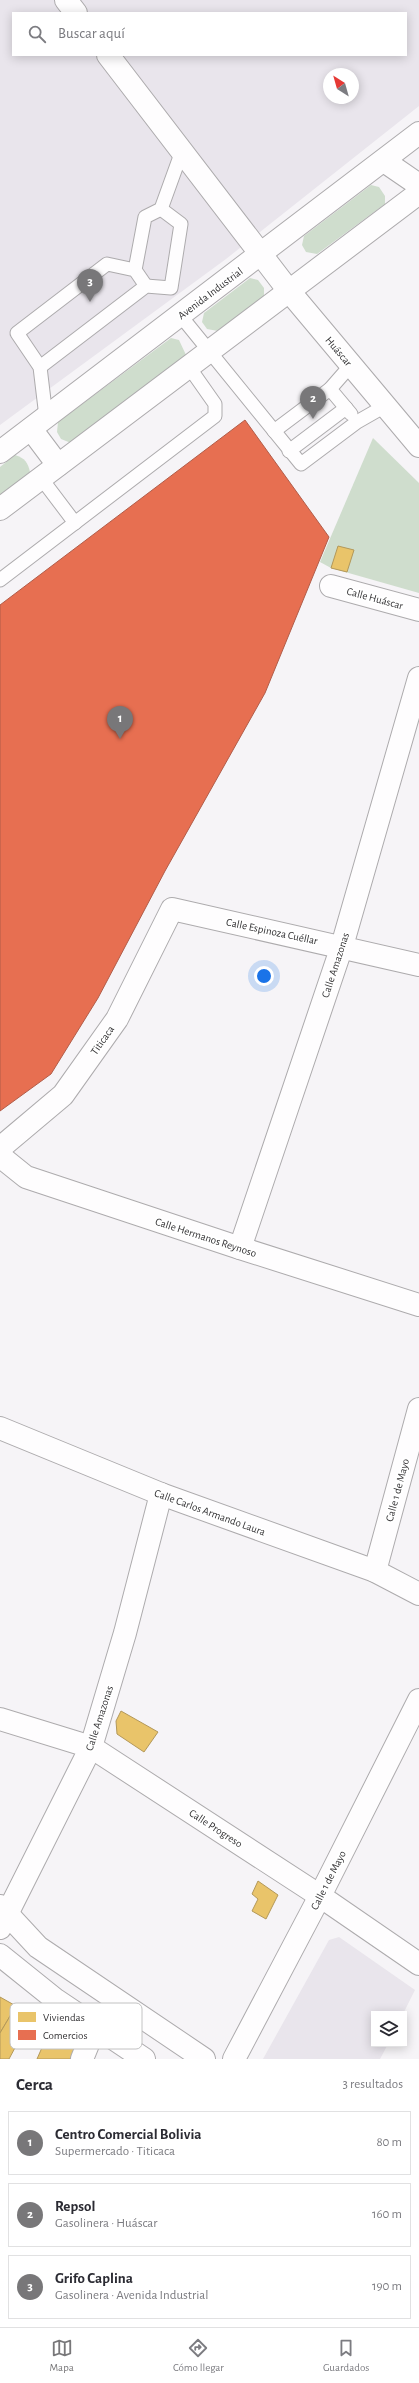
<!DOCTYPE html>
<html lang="es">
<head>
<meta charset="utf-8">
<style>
  body { margin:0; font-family:"Alegreya Sans",sans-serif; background:#f2f2f3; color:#2b2b33 }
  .controls { position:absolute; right:12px; bottom:12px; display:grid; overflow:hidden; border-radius:0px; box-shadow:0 2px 10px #0003 }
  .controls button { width:36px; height:36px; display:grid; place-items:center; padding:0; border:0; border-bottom:1px solid #e1e1e2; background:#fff; color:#2b2b33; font:20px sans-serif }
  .compass { position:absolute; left:323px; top:68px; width:36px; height:36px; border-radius:50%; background:#fff; box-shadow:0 2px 10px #0003; rotate:323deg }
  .you { position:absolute; left:264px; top:976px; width:14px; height:14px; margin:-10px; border:3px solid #fff; border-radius:50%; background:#1a73e8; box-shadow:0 0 0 6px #1a73e833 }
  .badge { display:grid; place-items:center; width:26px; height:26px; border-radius:50%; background:#787779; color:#fff; font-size:13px; font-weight:700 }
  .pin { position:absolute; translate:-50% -33px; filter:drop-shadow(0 1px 2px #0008) }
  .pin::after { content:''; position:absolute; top:21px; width:14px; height:12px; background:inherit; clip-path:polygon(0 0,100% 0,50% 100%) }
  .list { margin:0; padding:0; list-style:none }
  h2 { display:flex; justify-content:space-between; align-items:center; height:52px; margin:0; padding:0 16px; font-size:17px }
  h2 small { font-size:13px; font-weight:400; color:#7c7c81 }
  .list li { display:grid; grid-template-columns:26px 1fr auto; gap:12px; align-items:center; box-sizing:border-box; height:64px; margin:0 8px 8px; padding:0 8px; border:1px solid #e1e1e2; border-radius:0px }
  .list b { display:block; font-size:15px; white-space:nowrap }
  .list p { margin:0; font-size:13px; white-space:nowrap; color:#7c7c81 }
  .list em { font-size:13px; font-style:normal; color:#7c7c81 }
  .icon { flex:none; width:22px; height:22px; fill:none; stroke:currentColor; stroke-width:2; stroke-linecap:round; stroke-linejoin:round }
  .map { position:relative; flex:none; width:419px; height:2059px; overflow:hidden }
  .search { position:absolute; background:#fff; box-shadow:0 2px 10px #0003; left:12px; right:12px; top:12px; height:44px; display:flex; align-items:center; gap:10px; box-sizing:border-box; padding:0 14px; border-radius:0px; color:#7c7c81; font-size:15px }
  .sheet { height:268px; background:#fff }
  nav { display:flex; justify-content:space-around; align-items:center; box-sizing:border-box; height:56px; border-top:1px solid #e1e1e2; background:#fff; font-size:11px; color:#7c7c81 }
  nav a { display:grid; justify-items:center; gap:2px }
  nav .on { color:#787779 }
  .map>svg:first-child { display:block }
  .built { fill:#e9e5ec; fill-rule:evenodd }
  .green { fill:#cfddcd }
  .homes { fill:#e9c46a; stroke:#b3985a }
  .shops { fill:#e76f51; stroke:#b15d49 }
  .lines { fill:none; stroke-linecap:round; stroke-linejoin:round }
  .service-casing { stroke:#adabad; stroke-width:15 }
  .minor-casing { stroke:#adabad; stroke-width:24 }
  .secondary-casing { stroke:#adabad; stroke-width:24 }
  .service { stroke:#fefdfe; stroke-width:13 }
  .minor { stroke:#fefdfe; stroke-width:22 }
  .secondary { stroke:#fefdfe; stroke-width:22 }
  .labels { text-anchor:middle; stroke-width:4; stroke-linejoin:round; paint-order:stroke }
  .street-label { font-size:11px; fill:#343335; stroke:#fff }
  .key { fill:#fff; stroke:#c2c2c2; stroke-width:1 }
  .key-label { font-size:11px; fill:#343335 }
</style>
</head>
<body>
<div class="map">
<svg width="419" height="2059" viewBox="0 0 419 2059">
  <rect width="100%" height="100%" fill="#f6f4f7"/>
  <g class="built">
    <path d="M 0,0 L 419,0 L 419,106 L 226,259 L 0,425 ZM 13,13 L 406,13 L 406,55 L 13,55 ZM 329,74 L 353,74 L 353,98 L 329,98 Z"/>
    <polygon points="339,1937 415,1990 403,2014 374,2014 374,2044 388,2044 380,2059 263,2059 329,1940"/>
  </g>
  <g class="green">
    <polygon points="371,185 379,187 385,196 385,204 317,254 306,252 302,245 304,236"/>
    <polygon points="250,278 258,280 264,288 264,296 218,331 207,329 202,322 204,313"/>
    <polygon points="171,338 179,340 186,355 71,443 61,439 57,432 58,422"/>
    <polygon points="373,438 419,483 419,593 331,568 320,562"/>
    <path d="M 15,455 C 25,458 28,463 30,472 L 0,496 L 0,467 Z"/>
  </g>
  <g class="homes">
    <polygon points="338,546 354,550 347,572 331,568"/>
    <polygon points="121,1711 158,1732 144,1752 117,1734 116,1721"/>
    <polygon points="258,1881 278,1895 266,1919 252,1911 258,1899 252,1894"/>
    <polygon points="0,1997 16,2006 0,2033"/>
    <polygon points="16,2006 32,2016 9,2059 0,2059 0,2033"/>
    <polygon points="51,2027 71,2041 76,2048 71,2059 37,2059"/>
  </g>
  <polygon class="shops" points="245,420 329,537 265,693 165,871 98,998 51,1074 0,1111 0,605"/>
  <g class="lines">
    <g class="service-casing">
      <g id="service">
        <polyline points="135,270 145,217 161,209 182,151"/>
        <polyline points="180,315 301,464 357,422 385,406"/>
        <polyline points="40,367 146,286 171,288 181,224 161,209"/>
        <polyline points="330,389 351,414"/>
        <polyline points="46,417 40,367 17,333 107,264 135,270 146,286"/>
        <polyline points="274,431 330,389 351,365"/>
        <polyline points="289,451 346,408"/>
        <polyline points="41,478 75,523"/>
        <polyline points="0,580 215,416 215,404 189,367"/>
      </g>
    </g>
    <g class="minor-casing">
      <g id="minor">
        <polyline points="66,0 76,13"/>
        <polyline points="108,55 289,291 419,446"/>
        <polyline points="384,161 419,185"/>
        <polyline points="331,586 419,610"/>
        <polyline points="0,1148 63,1095 117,1019 172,909 419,965"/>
        <polyline points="0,1156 26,1177 240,1248 419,1305"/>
        <polyline points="240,1248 342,946 419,678"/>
        <polyline points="0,1428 161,1494 375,1571 419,1594"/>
        <polyline points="375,1571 419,1409"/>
        <polyline points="0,1719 91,1747 320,1896 419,1964"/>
        <polyline points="0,1928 91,1747 125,1633 161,1494"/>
        <polyline points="82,2059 95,2027"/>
        <polyline points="234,2059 320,1896 419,1700"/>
      </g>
    </g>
    <g class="secondary-casing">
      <g id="secondary">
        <polyline points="31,429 58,465"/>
        <polyline points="0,452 419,133"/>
        <polyline points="0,509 419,193"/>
        <polyline points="0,1906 38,1947 204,2059"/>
        <polyline points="0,1955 56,2000 144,2059"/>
      </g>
    </g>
    <use href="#service" class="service"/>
    <use href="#minor" class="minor"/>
    <use href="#secondary" class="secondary"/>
  </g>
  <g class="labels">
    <g class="street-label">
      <text transform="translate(210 293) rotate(-37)" y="4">Avenida Industrial</text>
      <text transform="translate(339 351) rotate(50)" y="4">Huáscar</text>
      <text transform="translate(375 598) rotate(15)" y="4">Calle Huáscar</text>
      <text transform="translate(272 931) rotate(12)" y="4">Calle Espinoza Cuéllar</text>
      <text transform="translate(335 965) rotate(-72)" y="4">Calle Amazonas</text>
      <text transform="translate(102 1040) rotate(-55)" y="4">Titicaca</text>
      <text transform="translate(206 1237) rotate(18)" y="4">Calle Hermanos Reynoso</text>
      <text transform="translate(397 1490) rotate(-75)" y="4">Calle 1 de Mayo</text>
      <text transform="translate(210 1512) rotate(20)" y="4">Calle Carlos Armando Laura</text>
      <text transform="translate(99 1718) rotate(-72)" y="4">Calle Amazonas</text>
      <text transform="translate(216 1828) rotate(33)" y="4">Calle Progreso</text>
      <text transform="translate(328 1880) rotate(-63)" y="4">Calle 1 de Mayo</text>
    </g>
  </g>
  <rect x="10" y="2003" width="132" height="46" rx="6" class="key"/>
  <rect x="18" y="2012" width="18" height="10" fill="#e9c46a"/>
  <rect x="18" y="2030" width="18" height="10" fill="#e76f51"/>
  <g class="key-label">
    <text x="43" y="2021">Viviendas</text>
    <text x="43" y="2039">Comercios</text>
  </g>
</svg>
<div class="controls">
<button><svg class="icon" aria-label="layers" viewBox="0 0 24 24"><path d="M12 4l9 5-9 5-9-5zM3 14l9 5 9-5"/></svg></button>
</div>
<svg class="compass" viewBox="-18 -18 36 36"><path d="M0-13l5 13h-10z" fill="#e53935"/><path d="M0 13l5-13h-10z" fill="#7c7c81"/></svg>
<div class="you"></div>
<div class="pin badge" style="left:120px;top:739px">1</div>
<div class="pin badge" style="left:313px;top:419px">2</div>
<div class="pin badge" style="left:90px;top:302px">3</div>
<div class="search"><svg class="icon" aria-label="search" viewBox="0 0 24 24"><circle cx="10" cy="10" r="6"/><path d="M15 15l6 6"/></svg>Buscar aquí</div>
</div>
<section class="sheet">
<h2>Cerca<small>3 resultados</small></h2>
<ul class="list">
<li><span class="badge">1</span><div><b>Centro Comercial Bolivia</b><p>Supermercado · Titicaca</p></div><em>80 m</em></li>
<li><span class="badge">2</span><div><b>Repsol</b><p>Gasolinera · Huáscar</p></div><em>160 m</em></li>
<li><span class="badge">3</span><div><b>Grifo Caplina</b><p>Gasolinera · Avenida Industrial</p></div><em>190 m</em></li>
</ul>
</section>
<nav>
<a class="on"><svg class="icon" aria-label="map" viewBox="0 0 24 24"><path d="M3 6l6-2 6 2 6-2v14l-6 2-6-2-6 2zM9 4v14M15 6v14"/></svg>Mapa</a>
<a><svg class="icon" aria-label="directions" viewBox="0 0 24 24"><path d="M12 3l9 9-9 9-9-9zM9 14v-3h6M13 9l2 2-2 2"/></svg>Cómo llegar</a>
<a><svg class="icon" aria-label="saved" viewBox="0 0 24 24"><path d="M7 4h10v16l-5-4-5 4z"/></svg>Guardados</a>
</nav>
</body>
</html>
